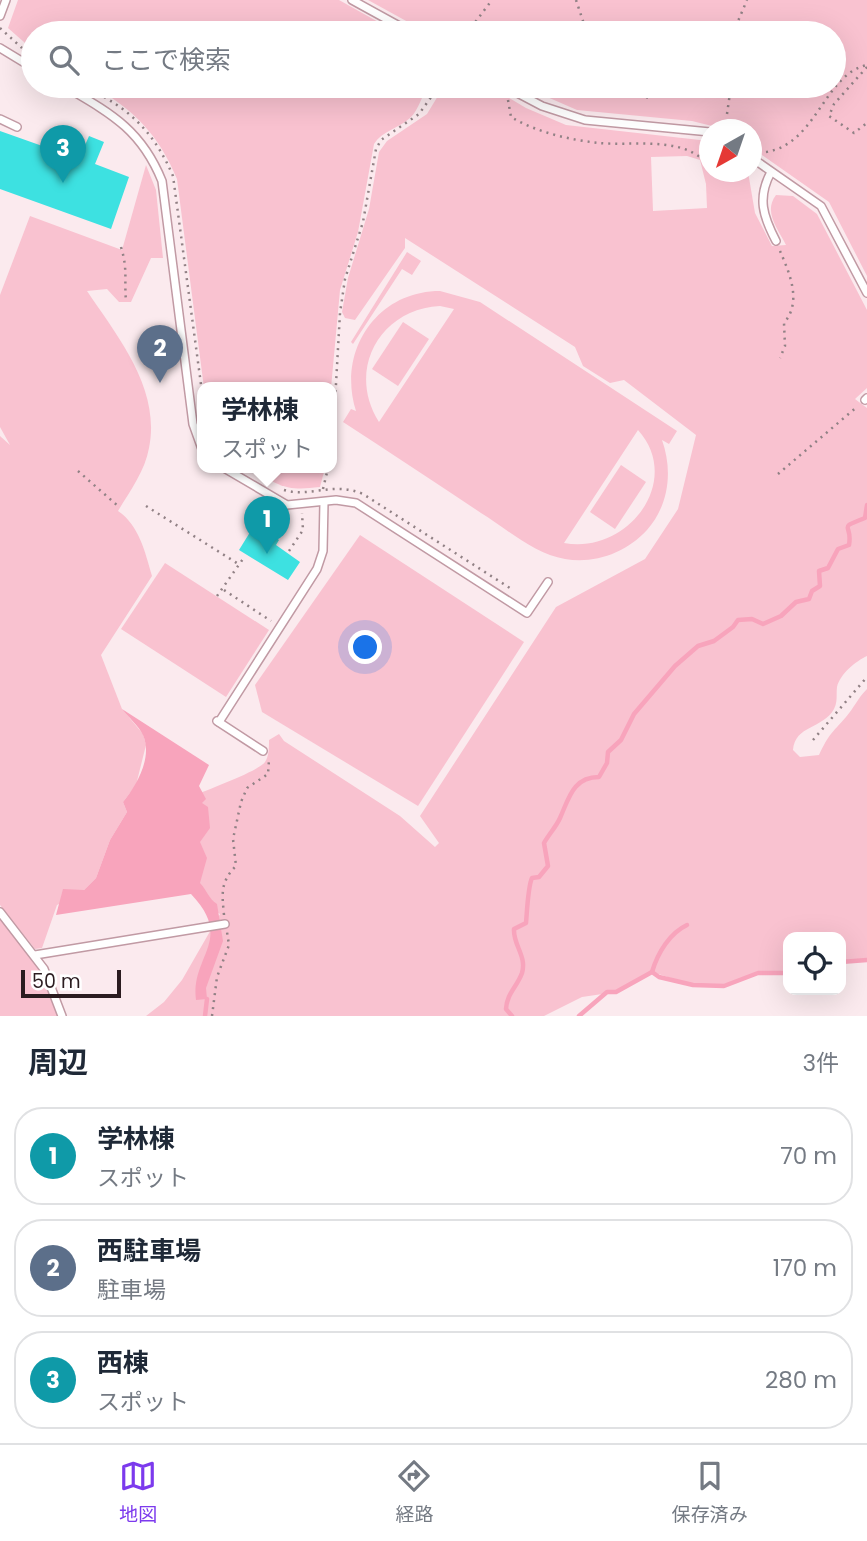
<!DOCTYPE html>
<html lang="ja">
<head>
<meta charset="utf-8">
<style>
  body { margin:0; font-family:Poppins,"Noto Sans JP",sans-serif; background:#f6f6f7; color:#1f2937 }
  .controls { position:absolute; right:21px; bottom:21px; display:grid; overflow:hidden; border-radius:14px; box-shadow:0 7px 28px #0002 }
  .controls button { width:63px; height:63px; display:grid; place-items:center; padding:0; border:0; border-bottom:2px solid #e0e1e3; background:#fff; color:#1f2937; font:35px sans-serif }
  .compass { position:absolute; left:699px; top:119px; width:63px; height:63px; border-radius:50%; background:#fff; box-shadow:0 7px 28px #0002; rotate:220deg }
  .scale { position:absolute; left:21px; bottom:18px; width:100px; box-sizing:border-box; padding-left:7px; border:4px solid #2b1c20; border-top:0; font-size:19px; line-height:24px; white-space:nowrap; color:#2b1c20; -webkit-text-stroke:5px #fff; paint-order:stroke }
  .you { position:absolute; left:366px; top:648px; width:24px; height:24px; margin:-18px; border:5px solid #fff; border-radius:50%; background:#1a73e8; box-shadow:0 0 0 10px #1a73e833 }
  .badge { display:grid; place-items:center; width:46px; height:46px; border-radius:50%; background:#7c3aed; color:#fff; font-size:23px; font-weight:700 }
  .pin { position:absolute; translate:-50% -58px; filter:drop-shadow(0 2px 4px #0008) }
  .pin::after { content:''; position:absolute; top:37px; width:24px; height:21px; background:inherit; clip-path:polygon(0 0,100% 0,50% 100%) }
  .popup { position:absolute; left:197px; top:382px; width:140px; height:91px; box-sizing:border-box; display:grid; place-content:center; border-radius:14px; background:#fff; filter:drop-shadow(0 2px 5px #0005); font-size:23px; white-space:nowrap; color:#747a83 }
  .popup b { font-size:26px; color:#1f2937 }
  .popup::after { content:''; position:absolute; left:50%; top:100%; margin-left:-14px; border:14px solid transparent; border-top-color:#fff }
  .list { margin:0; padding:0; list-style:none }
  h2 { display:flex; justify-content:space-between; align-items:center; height:91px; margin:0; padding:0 28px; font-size:30px }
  h2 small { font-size:23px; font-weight:400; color:#747a83 }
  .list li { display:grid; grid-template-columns:46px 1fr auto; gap:21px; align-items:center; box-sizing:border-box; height:98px; margin:0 14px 14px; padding:0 14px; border:2px solid #e0e1e3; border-radius:28px }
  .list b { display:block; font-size:26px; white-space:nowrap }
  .list p { margin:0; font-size:23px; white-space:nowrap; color:#747a83 }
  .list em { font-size:23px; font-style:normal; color:#747a83 }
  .icon { flex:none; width:38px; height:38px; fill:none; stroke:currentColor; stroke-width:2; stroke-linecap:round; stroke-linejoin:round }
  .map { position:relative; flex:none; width:867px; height:1016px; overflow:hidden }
  .search { position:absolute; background:#fff; box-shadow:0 7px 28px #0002; left:21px; right:21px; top:21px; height:77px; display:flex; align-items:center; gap:18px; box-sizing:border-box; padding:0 24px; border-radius:38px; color:#747a83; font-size:26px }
  .sheet { height:427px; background:#fff }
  nav { display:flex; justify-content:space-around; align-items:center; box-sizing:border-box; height:98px; border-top:2px solid #e0e1e3; background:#fff; font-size:19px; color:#747a83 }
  nav a { display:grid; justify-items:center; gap:4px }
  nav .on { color:#7c3aed }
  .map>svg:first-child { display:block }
  .green { fill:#f9c2d0; fill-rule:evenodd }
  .water { fill:#f8a4bc }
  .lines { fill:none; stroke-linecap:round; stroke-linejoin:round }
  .stream { stroke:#f8a4bc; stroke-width:4.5 }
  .building { fill:#3de1e1 }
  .lane-casing { stroke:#c19aa4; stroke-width:10 }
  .path { stroke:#918185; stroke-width:2.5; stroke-dasharray:2 5; stroke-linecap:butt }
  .lane { stroke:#fff; stroke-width:7 }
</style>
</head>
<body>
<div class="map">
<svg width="867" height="1016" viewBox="0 0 867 1016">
  <rect width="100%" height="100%" fill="#fbeaee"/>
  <g class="green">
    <polygon points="18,0 339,0 398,33 33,33 33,50 8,28"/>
    <polygon points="368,0 867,0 867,276 829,202 752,148 752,130 724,129 692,121 577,110 522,86 834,86 834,33 428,33"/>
    <path d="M 93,86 L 430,86 C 420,96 420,109 410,118 C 399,128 382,131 374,144 L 358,232 L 340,290 L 331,388 L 204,388 L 177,179 C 159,135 134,110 93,86 Z"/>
    <path d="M 444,86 L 489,86 L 526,108 L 566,125 L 709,141 L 710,172 L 748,172 L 755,213 L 772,246 L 786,245 C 778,229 763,212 776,195 L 793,196 L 817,214 L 867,310 L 867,388 L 855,399 L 867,408 L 867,656 C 856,661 840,674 837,687 C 836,695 838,701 834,709 C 823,729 795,725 793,750 L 800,757 L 819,755 C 829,734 831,734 846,717 C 854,708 857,699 867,689 L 867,960 L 841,962 L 841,937 L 788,937 L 788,973 L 758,973 L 724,986 L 693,985 L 652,972 L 616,992 L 582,997 L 544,1016 L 146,1016 L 164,1002 L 182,980 L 220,914 L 200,902 L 190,797 C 204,791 259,771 265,762 C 269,756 269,748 269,740 L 279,734 L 284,741 L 400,816 L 435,847 L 439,843 L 420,816 L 556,607 L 645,559 L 678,509 L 696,435 L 624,380 L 610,383 L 583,366 L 575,347 L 405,238 L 405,248 L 355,320 L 345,318 L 342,312 L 348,278 L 369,209 L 379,152 L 387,141 L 427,114 ZM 687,156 L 700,160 L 706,184 L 707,208 L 653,211 L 651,157 Z"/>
    <path d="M 146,165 L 156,190 L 163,258 L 151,258 L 131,302 L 119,302 L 107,289 L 87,291 C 118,337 161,389 149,448 C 145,471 130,491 118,511 C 139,525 145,552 152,576 L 101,655 L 122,709 L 143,734 L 146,745 L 136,785 L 123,802 L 127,812 L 110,840 L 96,878 L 84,890 L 57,905 L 42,948 L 35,949 L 0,905 L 0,436 L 10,445 L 0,427 L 0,295 L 30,216 L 122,250 Z"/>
    <polygon points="407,252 421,261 412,275 402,269 353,344 351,342"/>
    <path d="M 440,291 L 480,302 L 677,431 L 669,444 L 662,440 C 673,471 669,505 647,530 C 626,553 595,564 565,559 C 534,554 507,529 481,513 C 435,482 389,452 343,422 L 351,409 L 356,411 C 337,352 376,291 440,291 ZM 440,306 L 454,309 L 379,422 C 346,370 380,309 440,306 ZM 638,430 C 684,481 627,555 564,543 Z"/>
    <polygon points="403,322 429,339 398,386 372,369"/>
    <polygon points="621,465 646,482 615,529 590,512"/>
    <path d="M 252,468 L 325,468 L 320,487 C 287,491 279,487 252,468 Z"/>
    <polygon points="360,535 524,642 418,806 262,712 255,685"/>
    <polygon points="165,563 269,630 226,697 121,629"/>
    <polygon points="0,918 43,974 59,1016 0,1016"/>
  </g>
  <path class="water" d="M 122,709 L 209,765 L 199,786 L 206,799 L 202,803 L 208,807 L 210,828 L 200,842 L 207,858 L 200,883 C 207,890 208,898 217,904 L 223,941 L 206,988 L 207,999 L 196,1000 C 190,956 235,940 191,894 L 56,915 L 63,889 L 84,890 L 96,878 L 110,840 L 127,812 L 123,802 C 136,786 153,758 143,735 C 139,726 128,717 122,709 Z"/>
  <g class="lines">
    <g class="stream">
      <polyline points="841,962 867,960"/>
      <path d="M 652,972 C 658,952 670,933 687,925"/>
      <polyline points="205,1016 207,999"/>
      <path d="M 512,1016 L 506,1009 C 507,993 517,987 522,973 C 527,956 513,945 514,929 L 526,923 C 527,912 528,886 532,878 L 539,877 L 548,866 L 544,843 C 549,834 556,827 560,818 C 569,798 573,777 599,777 L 607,763 L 608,752 L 621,740 L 634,714 L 675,666 L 698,646 L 714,641 L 733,627 L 738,620 L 752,619 L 763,624 L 781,616 L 796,602 L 809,599 L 812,591 L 820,586 L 819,571 L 828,568 L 838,549 L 849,545 C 853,523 836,529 865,518 L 867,505"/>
      <polyline points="579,1016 607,992 616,992 652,972 659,977 693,985 724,986 758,973 788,973"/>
    </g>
  </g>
  <g class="building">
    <polygon points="0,131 79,159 89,136 104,142 95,164 129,177 111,229 0,189"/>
    <polygon points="252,529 265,537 268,532 279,540 276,545 300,562 288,580 239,550"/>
  </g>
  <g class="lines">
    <g class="lane-casing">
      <g id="lane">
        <polyline points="352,0 412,33"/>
        <polyline points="0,16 6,0"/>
        <polyline points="0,48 33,68"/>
        <path d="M 64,86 C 110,113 141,129 162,181 L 193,424 L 202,449"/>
        <polyline points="504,86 542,106 585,120 710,132"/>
        <polyline points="0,119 17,127"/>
        <polyline points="752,158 821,206 867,293"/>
        <path d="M 771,172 C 757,198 763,216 776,241"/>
        <polyline points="865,400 867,398"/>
        <polyline points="224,468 287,505 336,500 356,503 527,613 548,582"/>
        <polyline points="217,721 263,751"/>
        <polyline points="219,722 317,569 323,551 324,502"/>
        <polyline points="0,912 44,969 62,1016"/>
        <polyline points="35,955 225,924"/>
      </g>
    </g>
    <g class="path">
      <polyline points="576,0 587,33"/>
      <polyline points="0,28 22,48"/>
      <polyline points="467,33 492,0"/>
      <polyline points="733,33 747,0"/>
      <polyline points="867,67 834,104 829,116 854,133 867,123"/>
      <polyline points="577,86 651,98"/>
      <path d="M 104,97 C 138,116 158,141 173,176 L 202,392"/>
      <path d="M 508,100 L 511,117 C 536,132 570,140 599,143 C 630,146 675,137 701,158"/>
      <polyline points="727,114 731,86"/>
      <path d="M 766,152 C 817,144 824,74 867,65"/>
      <path d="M 121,247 C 128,270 124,279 126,301"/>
      <path d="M 780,251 C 790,274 802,302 784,323 L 785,346 L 780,358"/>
      <polyline points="332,455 340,313 345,279 363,222 376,149 381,140 419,114 439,86"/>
      <polyline points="248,468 257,474"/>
      <polyline points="78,471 118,506"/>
      <polyline points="778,474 858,406"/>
      <polyline points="323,489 328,468"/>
      <path d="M 284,490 C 309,498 334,481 363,494 L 513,590"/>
      <polyline points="146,506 240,565"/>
      <polyline points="289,551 303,530 302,513"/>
      <polyline points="224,590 271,621"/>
      <polyline points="217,596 245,556"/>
      <polyline points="813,740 867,677"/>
      <path d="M 224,915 C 222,894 220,882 236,866 L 233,839 L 241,802 L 247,788 L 268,774 L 269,760"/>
      <polyline points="212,1016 217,977 229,945 227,932"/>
    </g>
    <use href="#lane" class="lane"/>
  </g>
</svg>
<div class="controls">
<button><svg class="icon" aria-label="locate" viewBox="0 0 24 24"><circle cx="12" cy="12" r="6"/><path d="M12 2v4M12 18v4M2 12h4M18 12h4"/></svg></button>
</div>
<svg class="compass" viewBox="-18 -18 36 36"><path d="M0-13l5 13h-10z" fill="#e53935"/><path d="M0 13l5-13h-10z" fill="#747a83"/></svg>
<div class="scale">50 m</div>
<div class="you"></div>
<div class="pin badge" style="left:267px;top:554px;background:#0f9aa8">1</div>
<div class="popup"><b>学林棟</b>スポット</div>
<div class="pin badge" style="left:160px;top:383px;background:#5c6f8a">2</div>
<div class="pin badge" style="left:63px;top:183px;background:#0f9aa8">3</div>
<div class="search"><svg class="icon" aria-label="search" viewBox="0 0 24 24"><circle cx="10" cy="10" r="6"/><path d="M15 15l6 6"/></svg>ここで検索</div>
</div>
<section class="sheet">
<h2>周辺<small>3件</small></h2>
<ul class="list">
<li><span class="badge" style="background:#0f9aa8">1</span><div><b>学林棟</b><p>スポット</p></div><em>70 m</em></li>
<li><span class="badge" style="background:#5c6f8a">2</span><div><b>西駐車場</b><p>駐車場</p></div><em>170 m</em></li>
<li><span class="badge" style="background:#0f9aa8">3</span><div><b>西棟</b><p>スポット</p></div><em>280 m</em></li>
</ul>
</section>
<nav>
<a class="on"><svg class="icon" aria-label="map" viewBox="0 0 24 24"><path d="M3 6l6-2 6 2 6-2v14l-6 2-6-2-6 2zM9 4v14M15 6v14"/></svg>地図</a>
<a><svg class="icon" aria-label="directions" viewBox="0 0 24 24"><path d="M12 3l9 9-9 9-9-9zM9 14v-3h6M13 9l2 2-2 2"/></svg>経路</a>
<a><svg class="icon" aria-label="saved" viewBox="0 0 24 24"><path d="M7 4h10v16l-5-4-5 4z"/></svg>保存済み</a>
</nav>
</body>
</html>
